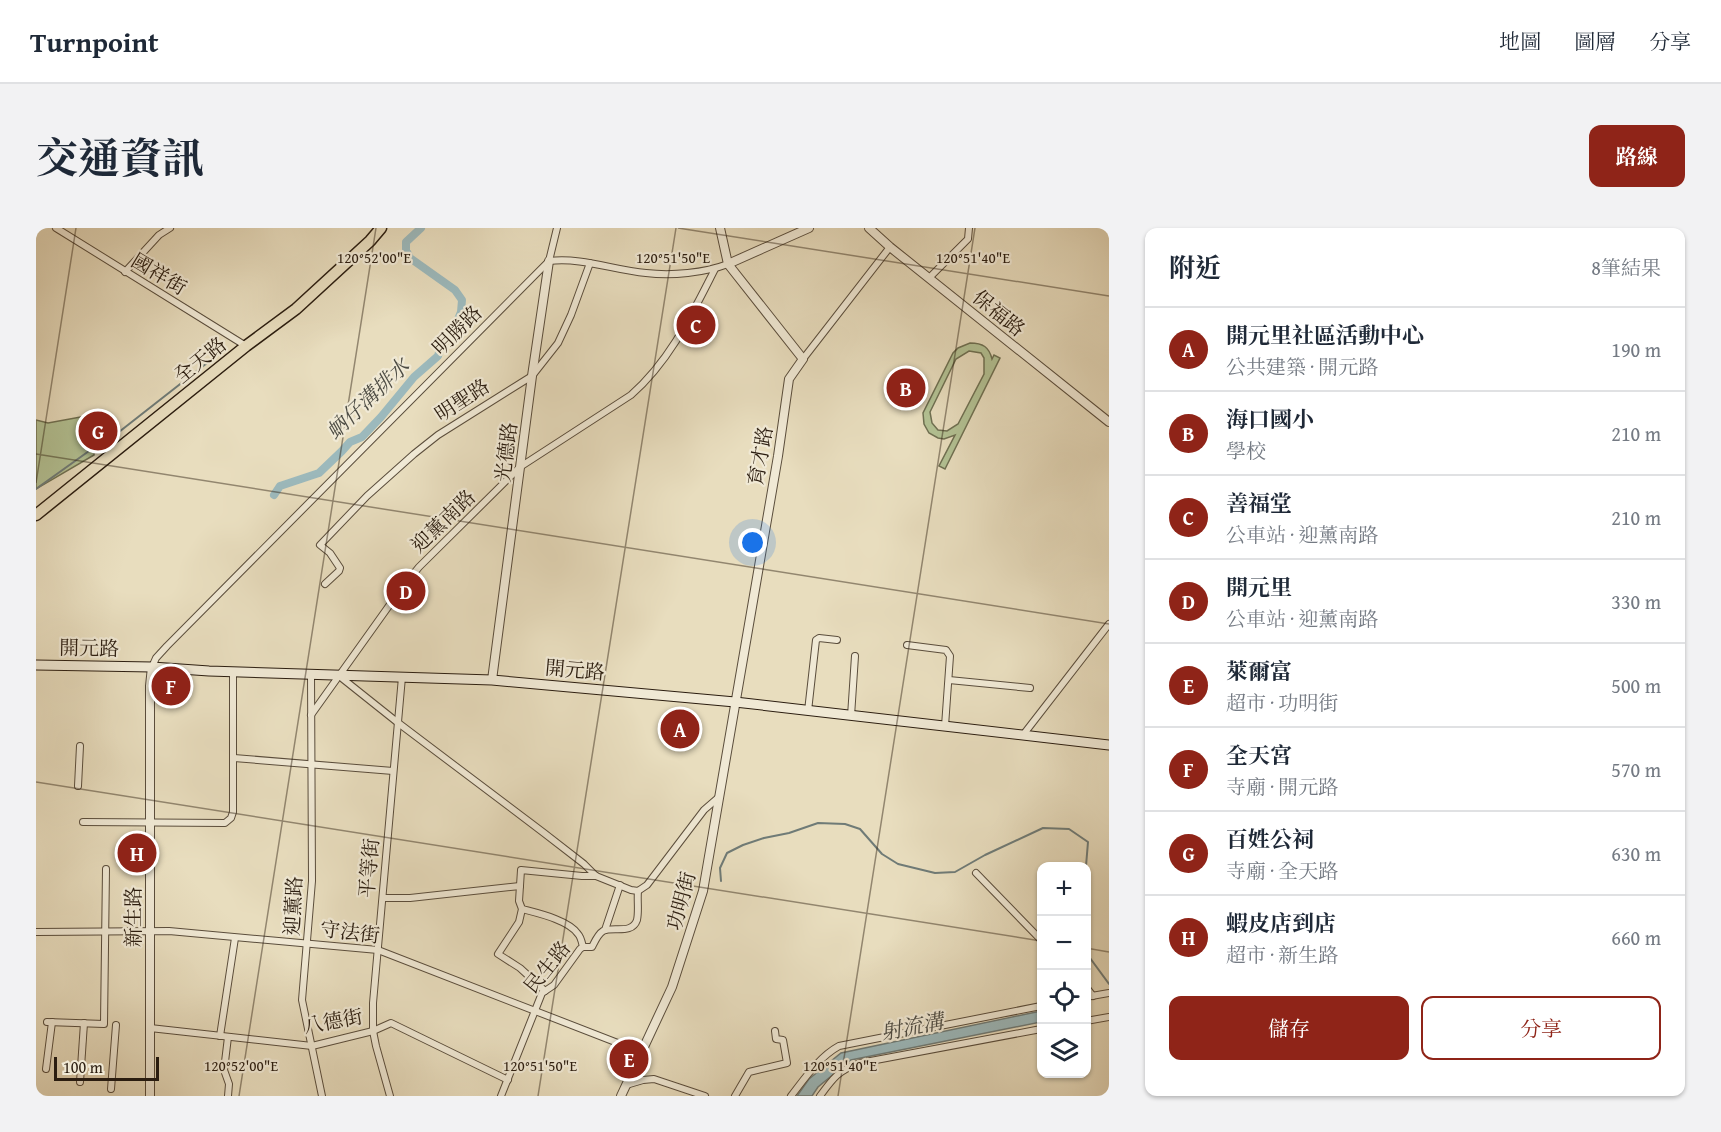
<!DOCTYPE html>
<html lang="zh-TW">
<head>
<meta charset="utf-8">
<style>
  body { margin:0; font-family:"Gentium Book Plus","Noto Serif TC",serif; background:#f2f2f3; color:#1f2937 }
  .controls { position:absolute; right:18px; bottom:18px; display:grid; overflow:hidden; border-radius:12px; box-shadow:0 2px 4px #0004 }
  .controls button { width:54px; height:54px; display:grid; place-items:center; padding:0; border:0; border-bottom:2px solid #e0e1e3; background:#fff; color:#1f2937; font:30px sans-serif }
  .scale { position:absolute; left:18px; bottom:15px; width:105px; box-sizing:border-box; padding-left:6px; border:3px solid #2b1d10; border-top:0; font-size:16px; line-height:21px; white-space:nowrap; color:#2b1d10; -webkit-text-stroke:4px #f0e9d5; paint-order:stroke }
  .you { position:absolute; left:717px; top:315px; width:21px; height:21px; margin:-15px; border:4px solid #fff; border-radius:50%; background:#1a73e8; box-shadow:0 0 0 9px #1a73e833 }
  .badge { display:grid; place-items:center; width:39px; height:39px; border-radius:50%; background:#8f2418; color:#fff; font-size:20px; font-weight:700 }
  .pin { position:absolute; translate:-50% -50%; border:3px solid #fff; box-shadow:0 2px 6px #0006 }
  .list { margin:0; padding:0; list-style:none }
  h2 { display:flex; justify-content:space-between; align-items:center; height:78px; margin:0; padding:0 24px; font-size:26px }
  h2 small { font-size:20px; font-weight:400; color:#747a83 }
  .list li { display:grid; grid-template-columns:39px 1fr auto; gap:18px; align-items:center; box-sizing:border-box; height:84px; padding:0 24px; border-top:2px solid #e0e1e3 }
  .list b { display:block; font-size:22px; white-space:nowrap }
  .list p { margin:0; font-size:20px; white-space:nowrap; color:#747a83 }
  .list em { font-size:20px; font-style:normal; color:#747a83 }
  .actions { display:flex; gap:12px; padding:18px 24px }
  .actions a { flex:1; padding:14px 0; border:2px solid #8f2418; border-radius:12px; text-align:center; font-size:21px; color:#8f2418 }
  .actions .main { background:#8f2418; color:#fff }
  .icon { flex:none; width:33px; height:33px; fill:none; stroke:currentColor; stroke-width:2; stroke-linecap:round; stroke-linejoin:round }
  .map { position:relative; flex:none; width:1073px; height:868px; overflow:hidden; border-radius:12px }
  header { display:flex; align-items:center; gap:36px; box-sizing:border-box; height:84px; padding:0 30px; background:#fff; border-bottom:2px solid #e0e1e3 }
  header strong { font-size:28px }
  nav { display:flex; gap:33px; margin-inline-start:auto; font-size:21px }
  .intro { display:flex; align-items:center; justify-content:space-between; box-sizing:border-box; height:144px; padding:0 36px }
  h1 { margin:0; font-size:42px }
  .button { padding:15px 27px; border-radius:12px; background:#8f2418; color:#fff; font-size:21px; font-weight:700 }
  main { display:flex; gap:36px; padding:0 36px }
  aside { flex:1; background:#fff; border-radius:12px; box-shadow:0 2px 4px #0004 }
  .map>svg:first-child { display:block }
  .green { fill:#b3c294; stroke:#6f7052; stroke-width:1.5; fill-rule:evenodd }
  .water { fill:#9cb9bc; stroke:#6f7b77; stroke-width:1.5 }
  .lines { fill:none; stroke-linecap:round; stroke-linejoin:round }
  .stream { stroke:#6f7b77; stroke-width:2 }
  .canal { stroke:#9cb9bc; stroke-width:8 }
  .minor-casing { stroke:#5a4d3c; stroke-width:8 }
  .tertiary-casing { stroke:#5a4d3c; stroke-width:10 }
  .secondary-casing { stroke:#2b1d10; stroke-width:11 }
  .primary-casing { stroke:#2b1d10; stroke-width:13 }
  .minor { stroke:#f0e9d5; stroke-width:6 }
  .tertiary { stroke:#f0e9d5; stroke-width:8 }
  .secondary { stroke:#f0e9d5; stroke-width:9 }
  .primary { stroke:#e8ddbe; stroke-width:10 }
  .ticks { fill:none; stroke:#2b1d10; stroke-width:1.5; stroke-opacity:0.45 }
  .labels { text-anchor:middle; stroke-width:4.5; stroke-linejoin:round; paint-order:stroke }
  .street-label { font-size:20px; fill:#2b1d10; stroke:#f0e9d5 }
  .water-label { font-size:21px; font-style:italic; fill:#4d4c44; stroke:#f0e9d5 }
  .ticks-label { font-size:15px; text-anchor:middle; fill:#2b1d10; stroke:#f0e9d5; stroke-width:4.5; stroke-linejoin:round; paint-order:stroke }
</style>
</head>
<body>
<header>
<strong>Turnpoint</strong>
<nav><a>地圖</a><a>圖層</a><a>分享</a></nav>
</header>
<div class="intro"><h1>交通資訊</h1><a class="button">路線</a></div>
<main>
<div class="map">
<svg width="1073" height="868" viewBox="0 0 1073 868">
  <rect width="100%" height="100%" fill="#e8ddbe"/>
  <filter id="stains"><feTurbulence type="fractalNoise" baseFrequency=".00333" numOctaves="4"/><feColorMatrix values="0 0 0 0 .2 0 0 0 0 .09 0 0 0 0 .02 0 0 0 .5 -.17"/></filter>
  <radialGradient id="worn" r=".72"><stop offset=".6" stop-color="#630" stop-opacity="0"/><stop offset="1" stop-color="#630" stop-opacity=".3"/></radialGradient>
  <g class="green">
    <path d="M 934,115 C 947,115 953,119 956,131 L 958,127 L 964,130 L 909,241 L 903,238 L 919,207 L 908,211 L 902,210 L 893,205 L 888,196 L 887,185 L 917,125 L 922,120 ZM 933,123 L 945,125 L 948,130 L 948,146 L 922,196 L 911,203 L 902,202 L 896,195 L 894,184 L 920,131 Z"/>
    <path d="M 50,188 C 61,193 65,202 65,213 L 58,221 L 58,227 L 0,261 L 0,192 L 12,195 Z"/>
  </g>
  <polygon class="water" points="1005,783 1005,794 815,832 782,859 776,868 761,868 773,851 805,825"/>
  <g class="lines">
    <g class="stream">
      <polyline points="74,211 171,135"/>
      <polyline points="0,261 53,223"/>
      <polyline points="685,653 684,640 691,625 707,617 728,610 753,605 782,595 809,596 824,601 846,626 862,636 899,645 919,644 949,627 1007,600 1033,601 1052,614 1050,638"/>
      <polyline points="1050,721 1054,730 1073,756"/>
    </g>
    <polyline class="canal" points="238,267 244,258 283,245 306,223 314,214 326,209 345,189 378,149 402,128 405,117 420,96 425,84 426,72 419,62 374,30 370,22 370,14 385,0"/>
    <g class="minor-casing">
      <g id="minor">
        <polyline points="20,0 210,118"/>
        <polyline points="513,33 521,0"/>
        <polyline points="89,44 123,7 134,0"/>
        <polyline points="893,50 932,11 933,0"/>
        <polyline points="767,131 854,19"/>
        <polyline points="289,356 303,343 304,340 294,325 284,317 331,268 378,226 402,207 496,148 522,115 535,87 554,35"/>
        <polyline points="871,417 910,422 914,428 909,498"/>
        <path d="M 116,439 L 120,430 L 131,418 L 513,33 C 546,29 577,42 610,45 C 636,48 668,45 692,36"/>
        <polyline points="275,446 276,653 266,772 286,868"/>
        <polyline points="302,447 361,494 508,605 548,636 560,648 595,662 602,663 611,657 668,582 683,569"/>
        <polyline points="913,452 994,460"/>
        <polyline points="772,483 780,412 783,410 801,412"/>
        <path d="M 275,487 L 365,361 L 383,339 L 484,239 L 595,167 C 634,133 656,86 679,41"/>
        <polyline points="815,488 819,428"/>
        <polyline points="987,507 1073,396"/>
        <polyline points="198,530 357,543"/>
        <polyline points="42,558 44,518"/>
        <polyline points="47,594 189,595 195,590 197,584 197,443"/>
        <polyline points="940,645 1005,712"/>
        <polyline points="347,670 374,670 484,658"/>
        <path d="M 486,681 C 501,685 533,692 542,706 C 545,709 546,715 547,719"/>
        <polyline points="569,702 584,657"/>
        <polyline points="0,704 133,703 342,722 605,824"/>
        <polyline points="1050,759 1057,768"/>
        <polyline points="509,763 484,740 462,726 483,694 486,681 483,673 485,642 546,648 560,648"/>
        <polyline points="1050,769 1073,765"/>
        <polyline points="1050,793 1073,789"/>
        <polyline points="11,794 68,796 70,641"/>
        <polyline points="114,800 276,818 337,803 355,795 472,852"/>
        <polyline points="184,808 199,710"/>
        <polyline points="10,841 16,794"/>
        <polyline points="44,854 48,795"/>
        <polyline points="590,857 607,852 618,851 669,868"/>
        <polyline points="75,861 80,797"/>
        <polyline points="192,868 193,856 188,842 192,809"/>
        <polyline points="354,868 340,818 337,803 337,775 366,449"/>
        <path d="M 465,868 L 506,765 L 518,757 L 544,721 L 547,719 L 556,719 C 559,713 562,706 567,703 C 577,698 596,707 601,692 C 603,683 601,672 602,663"/>
        <polyline points="699,868 713,844 751,835 747,812 740,811 739,803"/>
        <path d="M 755,868 C 769,850 783,829 803,818 L 1005,778"/>
        <path d="M 784,868 C 797,850 803,842 824,835 L 1005,801"/>
      </g>
    </g>
    <g class="tertiary-casing">
      <g id="tertiary">
        <polyline points="833,0 854,19 1073,194"/>
        <polyline points="692,36 773,0"/>
        <polyline points="456,452 496,148 513,33"/>
        <polyline points="114,868 114,458 116,439"/>
        <polyline points="585,868 636,759 667,663 742,228 753,151 767,131 692,36 684,0"/>
      </g>
    </g>
    <g class="secondary-casing">
      <polyline id="secondary" points="0,437 116,439 173,443 456,452 699,474 1073,517"/>
    </g>
    <g class="primary-casing">
      <polyline id="primary" points="0,287 210,118 260,81 334,13 345,0"/>
    </g>
    <use href="#minor" class="minor"/>
    <use href="#tertiary" class="tertiary"/>
    <use href="#secondary" class="secondary"/>
    <use href="#primary" class="primary"/>
  </g>
  <path class="ticks" d="M 642,0 L 1073,68M 0,226 L 1073,396M 0,255 L 40,0M 0,554 L 1005,713M 1050,720 L 1073,724M 203,868 L 340,0M 502,868 L 640,0M 802,868 L 939,0"/>
  <g class="labels">
    <g class="street-label">
      <text transform="translate(123 46) rotate(31)" y="7">國祥街</text>
      <text transform="translate(963 85) rotate(39)" y="7">保福路</text>
      <text transform="translate(421 102) rotate(-45)" y="7">明勝路</text>
      <text transform="translate(164 132) rotate(-39)" y="7">全天路</text>
      <text transform="translate(426 172) rotate(-33)" y="7">明聖路</text>
      <text transform="translate(470 224) rotate(-83)" y="7">光德路</text>
      <text transform="translate(724 228) rotate(-80)" y="7">育才路</text>
      <text transform="translate(407 293) rotate(-44)" y="7">迎薰南路</text>
      <text transform="translate(53 420) rotate(1)" y="7">開元路</text>
      <text transform="translate(539 442) rotate(5)" y="7">開元路</text>
      <text transform="translate(333 640) rotate(-85)" y="7">平等街</text>
      <text transform="translate(645 673) rotate(-75)" y="7">功明街</text>
      <text transform="translate(257 678) rotate(-87)" y="7">迎薰路</text>
      <text transform="translate(97 689) rotate(-90)" y="7">新生路</text>
      <text transform="translate(314 704) rotate(7)" y="7">守法街</text>
      <text transform="translate(511 739) rotate(-51)" y="7">民生路</text>
      <text transform="translate(297 793) rotate(-10)" y="7">八德街</text>
    </g>
    <g class="water-label">
      <text transform="translate(332 171) rotate(-44)" y="7">蚋仔溝排水</text>
      <text transform="translate(876 799) rotate(-11)" y="7">射流溝</text>
    </g>
  </g>
  <g class="ticks-label">
    <text x="338" y="35">120°52'00"E</text>
    <text x="637" y="35">120°51'50"E</text>
    <text x="937" y="35">120°51'40"E</text>
    <text x="205" y="843">120°52'00"E</text>
    <text x="504" y="843">120°51'50"E</text>
    <text x="804" y="843">120°51'40"E</text>
  </g>
  <rect width="100%" height="100%" filter="url(#stains)"/>
  <rect width="100%" height="100%" fill="url(#worn)"/>
</svg>
<div class="controls">
<button>+</button>
<button>−</button>
<button><svg class="icon" aria-label="locate" viewBox="0 0 24 24"><circle cx="12" cy="12" r="6"/><path d="M12 2v4M12 18v4M2 12h4M18 12h4"/></svg></button>
<button><svg class="icon" aria-label="layers" viewBox="0 0 24 24"><path d="M12 4l9 5-9 5-9-5zM3 14l9 5 9-5"/></svg></button>
</div>
<div class="scale">100 m</div>
<div class="you"></div>
<div class="pin badge" style="left:644px;top:501px">A</div>
<div class="pin badge" style="left:870px;top:160px">B</div>
<div class="pin badge" style="left:660px;top:97px">C</div>
<div class="pin badge" style="left:370px;top:363px">D</div>
<div class="pin badge" style="left:593px;top:831px">E</div>
<div class="pin badge" style="left:135px;top:458px">F</div>
<div class="pin badge" style="left:62px;top:203px">G</div>
<div class="pin badge" style="left:101px;top:625px">H</div>
</div>
<aside>
<h2>附近<small>8筆結果</small></h2>
<ul class="list">
<li><span class="badge">A</span><div><b>開元里社區活動中心</b><p>公共建築 · 開元路</p></div><em>190 m</em></li>
<li><span class="badge">B</span><div><b>海口國小</b><p>學校</p></div><em>210 m</em></li>
<li><span class="badge">C</span><div><b>善福堂</b><p>公車站 · 迎薰南路</p></div><em>210 m</em></li>
<li><span class="badge">D</span><div><b>開元里</b><p>公車站 · 迎薰南路</p></div><em>330 m</em></li>
<li><span class="badge">E</span><div><b>萊爾富</b><p>超市 · 功明街</p></div><em>500 m</em></li>
<li><span class="badge">F</span><div><b>全天宮</b><p>寺廟 · 開元路</p></div><em>570 m</em></li>
<li><span class="badge">G</span><div><b>百姓公祠</b><p>寺廟 · 全天路</p></div><em>630 m</em></li>
<li><span class="badge">H</span><div><b>蝦皮店到店</b><p>超市 · 新生路</p></div><em>660 m</em></li>
</ul>
<div class="actions"><a class="main">儲存</a><a>分享</a></div>
</aside>
</main>
</body>
</html>
